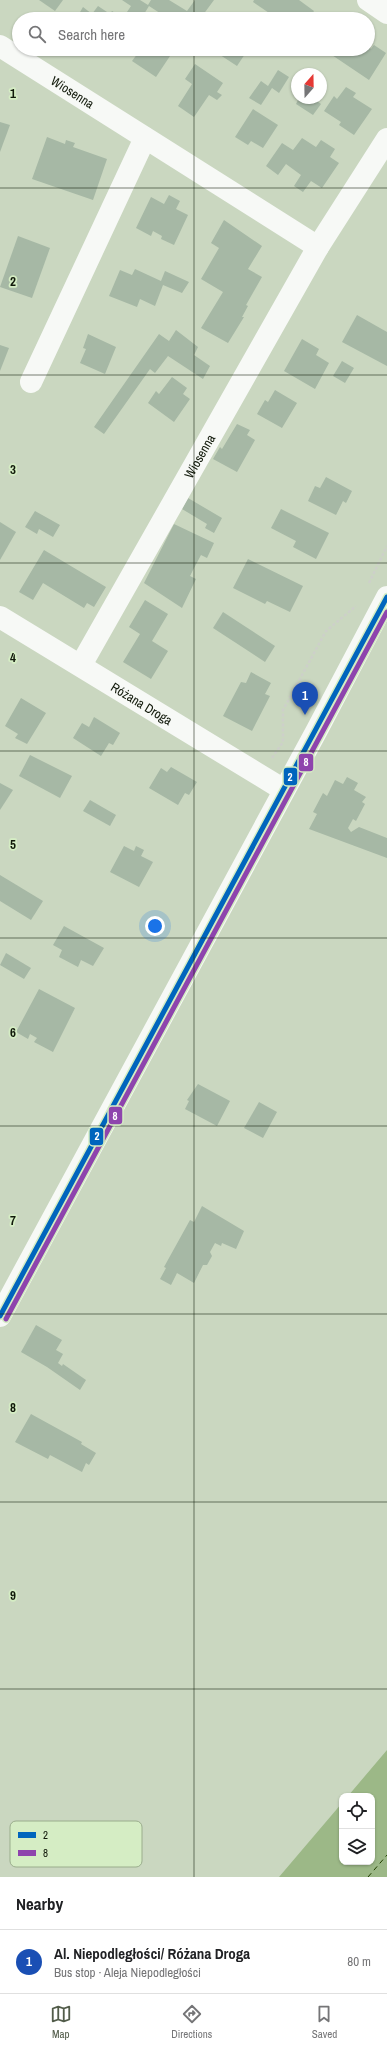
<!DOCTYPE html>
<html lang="en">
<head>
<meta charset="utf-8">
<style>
  body { margin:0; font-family:"Archivo Narrow",sans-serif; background:#f2f2f2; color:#202124 }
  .controls { position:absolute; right:12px; bottom:12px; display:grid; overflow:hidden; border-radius:8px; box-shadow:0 1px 3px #0004 }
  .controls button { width:36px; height:36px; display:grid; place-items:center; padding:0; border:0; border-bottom:1px solid #e0e0e0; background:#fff; color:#202124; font:20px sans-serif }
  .compass { position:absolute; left:291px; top:68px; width:36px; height:36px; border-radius:50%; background:#fff; box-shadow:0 1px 3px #0004; rotate:20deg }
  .you { position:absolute; left:155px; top:926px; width:14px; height:14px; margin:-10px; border:3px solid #fff; border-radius:50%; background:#1a73e8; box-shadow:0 0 0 6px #1a73e833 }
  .badge { display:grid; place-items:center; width:26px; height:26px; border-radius:50%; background:#525c4a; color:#fff; font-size:13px; font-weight:700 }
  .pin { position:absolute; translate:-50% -33px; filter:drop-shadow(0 1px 2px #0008) }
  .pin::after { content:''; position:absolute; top:21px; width:14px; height:12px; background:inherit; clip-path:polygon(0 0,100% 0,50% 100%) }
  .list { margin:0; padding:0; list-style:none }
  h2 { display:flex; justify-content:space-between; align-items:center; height:52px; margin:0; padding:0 16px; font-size:17px }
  h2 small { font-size:13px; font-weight:400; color:#757577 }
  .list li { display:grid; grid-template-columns:26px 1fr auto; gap:12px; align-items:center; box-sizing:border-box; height:64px; padding:0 16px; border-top:1px solid #e0e0e0 }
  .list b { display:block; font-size:15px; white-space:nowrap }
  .list p { margin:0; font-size:13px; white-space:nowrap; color:#757577 }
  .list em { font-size:13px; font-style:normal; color:#757577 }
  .icon { flex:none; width:22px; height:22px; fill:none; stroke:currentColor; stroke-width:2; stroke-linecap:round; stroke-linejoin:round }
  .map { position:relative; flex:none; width:387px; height:1877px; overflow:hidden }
  .search { position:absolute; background:#fff; box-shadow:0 1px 3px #0004; left:12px; right:12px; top:12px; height:44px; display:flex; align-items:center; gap:10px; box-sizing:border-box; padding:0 14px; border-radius:22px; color:#757577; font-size:15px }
  .sheet { height:116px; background:#fff }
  nav { display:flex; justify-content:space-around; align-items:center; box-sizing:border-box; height:56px; border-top:1px solid #e0e0e0; background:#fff; font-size:11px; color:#757577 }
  nav a { display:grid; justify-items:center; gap:2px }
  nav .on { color:#525c4a }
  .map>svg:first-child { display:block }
  .water { fill:#9cb887 }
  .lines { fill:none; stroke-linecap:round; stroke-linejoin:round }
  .ferry { stroke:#224000; stroke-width:1; stroke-dasharray:5 4; stroke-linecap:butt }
  .building { fill:#a6b8a5 }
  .path { stroke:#cdd0c9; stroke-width:2.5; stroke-dasharray:3 2; stroke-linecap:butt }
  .minor { stroke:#f7f9f6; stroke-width:22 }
  .bus-1-casing { stroke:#d5edc4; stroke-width:8 }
  .bus-2-casing { stroke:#d5edc4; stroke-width:8 }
  .bus-1 { stroke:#0065bd; stroke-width:5 }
  .bus-2 { stroke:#8e44ad; stroke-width:5 }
  .grid { fill:none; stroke:#11190a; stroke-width:1; stroke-opacity:0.55 }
  .labels { text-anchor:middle; stroke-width:3.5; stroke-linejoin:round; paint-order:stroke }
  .street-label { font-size:13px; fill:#11190a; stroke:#d5edc4 }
  .key { fill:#d5edc4; stroke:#9aad8c; stroke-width:1 }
  .key-label { font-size:11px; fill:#11190a }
  .grid-label { font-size:13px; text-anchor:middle; font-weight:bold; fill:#11190a; stroke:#d5edc4; stroke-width:3.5; stroke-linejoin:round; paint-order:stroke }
  .line-badge { stroke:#d5edc4; stroke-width:1.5 }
  .badge-label { font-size:11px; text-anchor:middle; font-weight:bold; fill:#fff }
</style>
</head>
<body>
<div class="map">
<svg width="387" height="1877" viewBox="0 0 387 1877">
  <rect width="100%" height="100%" fill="#cad7c0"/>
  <polygon class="water" points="387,1750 387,1877 279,1877 342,1803 342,1862 372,1862 372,1796 348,1796"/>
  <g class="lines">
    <polyline class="ferry" points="368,1877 387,1855"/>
  </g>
  <g class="building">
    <polygon points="39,0 63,0 55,11"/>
    <polygon points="122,0 140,0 148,5 151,0 169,0 187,11 195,0 214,0 200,19 169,19 149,6 141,19 137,19 127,12 131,6"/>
    <polygon points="254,0 299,0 314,11 309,19 278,19 253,2"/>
    <polygon points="98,6 110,14 112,11 125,19 76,19 83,7 92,14"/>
    <polygon points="374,45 386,53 369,80 323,49 368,49 368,46 371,49"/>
    <polygon points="141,49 165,49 172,53 156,77 132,61"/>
    <polygon points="211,49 238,49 245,54 237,66"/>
    <polygon points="195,64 223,83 217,92 222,95 217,100 209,95 194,117 178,106 192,84 185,79"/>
    <polygon points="278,70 289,77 279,93 272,88 261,105 249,98 261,81 268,86"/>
    <polygon points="346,87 356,93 353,97 372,109 354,135 339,125 341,122 324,111 334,96 337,99"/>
    <polygon points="299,98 313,98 321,104 313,115 296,104"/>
    <polygon points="253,109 278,125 263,148 251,141 248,145 235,137"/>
    <polygon points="0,122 10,125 0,152"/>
    <polygon points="47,137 65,144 66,140 75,143 73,147 107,159 93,200 32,179"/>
    <polygon points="302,138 316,147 321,140 335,149 330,157 339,163 322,188 311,181 303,192 294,186 301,175 286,164 278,175 266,166 282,143 293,150"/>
    <polygon points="169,195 180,201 176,209 188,215 174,245 161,239 162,236 153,231 151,236 136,228 151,197 164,204"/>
    <polygon points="224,220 262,246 248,269 262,277 246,305 248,306 242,317 244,317 228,343 201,328 223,292 201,279 219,248 211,243"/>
    <polygon points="18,236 50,248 32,298 0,287"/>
    <polygon points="135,269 161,281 165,271 189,282 182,293 163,285 155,306 140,299 137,307 109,296 120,270 132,275"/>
    <polygon points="357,315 387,332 387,366 342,342"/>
    <polygon points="176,330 198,347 194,355 210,366 203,379 168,356 155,373 150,369 104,434 94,427 159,334 169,341"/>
    <polygon points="88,334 116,347 105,374 80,363 86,349 83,348"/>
    <polygon points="302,339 319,349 316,355 329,363 315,389 284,371"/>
    <polygon points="0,345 9,348 0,371"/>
    <polygon points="342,361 354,368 345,383 333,376"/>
    <polygon points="172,377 187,388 183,394 190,399 174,422 148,403 156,391 159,394"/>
    <polygon points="275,390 297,403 282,428 257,414 265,400 268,402"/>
    <polygon points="237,424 250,430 247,435 255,440 237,472 213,459 220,447 222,449"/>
    <polygon points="326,477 352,491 346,503 343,501 336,515 308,501 315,486 320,488"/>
    <polygon points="188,498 222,518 214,533 205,528 207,524 182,509"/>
    <polygon points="281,509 329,533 316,559 293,547 296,541 271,528"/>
    <polygon points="35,511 60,525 53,537 39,529 37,534 25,527"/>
    <polygon points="0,522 16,532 0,560"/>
    <polygon points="174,524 214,543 207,558 201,555 193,570 190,576 196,579 182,608 144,583"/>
    <polygon points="44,550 106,587 94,607 87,603 84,608 43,583 33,600 19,592"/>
    <polygon points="248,559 303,586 290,612 267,601 265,604 233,588"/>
    <polygon points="145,600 168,614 152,641 168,651 151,679 123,662 140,634 129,627"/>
    <polygon points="223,612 275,646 265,662 213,628"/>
    <polygon points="251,672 271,683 265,694 270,696 252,731 223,716 241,682 246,683"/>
    <polygon points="21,698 46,713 27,744 15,738 18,734 5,726"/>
    <polygon points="94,717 120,733 113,745 109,743 101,756 73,738 82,723 89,727"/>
    <polygon points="30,755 72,776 60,798 19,776"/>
    <polygon points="171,767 197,782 189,795 185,793 178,805 149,788 161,768 167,772"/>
    <polygon points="347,777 358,783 354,790 366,797 362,802 365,804 356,821 353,819 348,828 351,832 359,827 387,838 387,858 309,829 317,814 313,812 323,793 327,796 335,780 343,784"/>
    <polygon points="0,783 13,790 0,810"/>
    <polygon points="90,800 116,815 110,826 83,811"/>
    <polygon points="124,846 134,851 136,846 144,850 141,856 153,862 139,887 110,872"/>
    <polygon points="0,875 43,901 31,920 0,901"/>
    <polygon points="64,926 104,948 93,966 81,960 78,967 59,957 62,950 53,945"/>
    <polygon points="6,953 31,968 24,979 0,965"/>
    <polygon points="39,989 75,1008 53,1052 34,1042 37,1038 30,1034 28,1039 16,1032"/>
    <polygon points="198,1084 230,1101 217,1126 185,1109 189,1101 187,1100"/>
    <polygon points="259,1102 277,1112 263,1138 244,1128"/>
    <polygon points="202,1206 244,1231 236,1249 222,1243 221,1246 215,1243 210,1252 212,1256 207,1265 203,1265 194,1283 177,1273 171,1285 160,1279 166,1268 164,1267 190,1220 194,1222"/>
    <polygon points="36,1325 62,1340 56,1350 63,1354 58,1363 62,1366 63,1364 86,1380 80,1390 47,1367 21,1352"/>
    <polygon points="31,1414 82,1442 81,1444 96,1453 89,1465 86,1463 82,1472 50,1455 48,1459 15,1442"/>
  </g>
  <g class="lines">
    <g class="path">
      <polyline points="369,583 387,546"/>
      <polyline points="272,758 283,742 283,710 326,631 356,606"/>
    </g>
    <g class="minor">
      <polyline points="368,0 387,13"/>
      <path id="s1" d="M 0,46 L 318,247"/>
      <polyline points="31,382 145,138"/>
      <path id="s2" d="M 0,617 L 284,790"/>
      <path id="s3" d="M 81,665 L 318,247 L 387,139"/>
      <polyline points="0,1316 317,730 387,597"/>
    </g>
    <g class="bus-1-casing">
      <polyline id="bus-1" points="0,1316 387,597"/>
    </g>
    <g class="bus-2-casing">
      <polyline id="bus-2" points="6,1319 387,612"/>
    </g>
    <use href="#bus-1" class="bus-1"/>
    <use href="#bus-2" class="bus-2"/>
  </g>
  <path class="grid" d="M 194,0 L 194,19M 194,49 L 194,1877M 0,188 L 387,188M 0,375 L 387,375M 0,563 L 387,563M 0,751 L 387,751M 0,938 L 387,938M 0,1126 L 387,1126M 0,1314 L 387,1314M 0,1502 L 387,1502M 0,1689 L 387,1689"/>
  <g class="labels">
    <g class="street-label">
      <text dy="5" stroke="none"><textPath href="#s1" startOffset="86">Wiosenna</textPath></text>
      <text dy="5" stroke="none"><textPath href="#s3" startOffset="240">Wiosenna</textPath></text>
      <text dy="5" stroke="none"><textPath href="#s2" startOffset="166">Różana Droga</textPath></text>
    </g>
  </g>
  <rect x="10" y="1821" width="132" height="46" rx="6" class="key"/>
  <rect x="18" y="1832" width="18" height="6" fill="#0065bd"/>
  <rect x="18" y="1850" width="18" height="6" fill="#8e44ad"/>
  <g class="key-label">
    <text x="43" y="1839">2</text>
    <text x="43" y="1857">8</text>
  </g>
  <g class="grid-label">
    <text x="13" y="98">1</text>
    <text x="13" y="286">2</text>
    <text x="13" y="474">3</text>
    <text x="13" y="662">4</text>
    <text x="13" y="849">5</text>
    <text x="13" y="1037">6</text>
    <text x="13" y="1225">7</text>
    <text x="13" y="1412">8</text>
    <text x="13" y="1600">9</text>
  </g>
  <g class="line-badge">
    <rect x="298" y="753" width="16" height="19" rx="4" fill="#8e44ad"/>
    <rect x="283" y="767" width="15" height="19" rx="4" fill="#0065bd"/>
    <rect x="108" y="1106" width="15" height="19" rx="4" fill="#8e44ad"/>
    <rect x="89" y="1127" width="15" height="19" rx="4" fill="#0065bd"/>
  </g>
  <g class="badge-label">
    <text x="306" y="766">8</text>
    <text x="290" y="781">2</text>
    <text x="115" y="1120">8</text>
    <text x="97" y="1140">2</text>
  </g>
</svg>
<div class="controls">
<button><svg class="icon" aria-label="locate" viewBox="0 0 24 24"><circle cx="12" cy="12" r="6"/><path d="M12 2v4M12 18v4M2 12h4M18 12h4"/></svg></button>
<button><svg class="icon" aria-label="layers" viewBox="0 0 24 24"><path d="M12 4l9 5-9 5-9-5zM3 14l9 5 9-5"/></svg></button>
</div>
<svg class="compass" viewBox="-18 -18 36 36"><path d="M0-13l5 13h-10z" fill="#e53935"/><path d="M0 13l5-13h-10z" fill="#757577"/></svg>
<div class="you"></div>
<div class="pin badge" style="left:305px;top:715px;background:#1a4fb4">1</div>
<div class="search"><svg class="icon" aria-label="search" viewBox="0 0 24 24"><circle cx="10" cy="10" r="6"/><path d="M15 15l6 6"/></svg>Search here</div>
</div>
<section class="sheet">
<h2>Nearby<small></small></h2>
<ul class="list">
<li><span class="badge" style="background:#1a4fb4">1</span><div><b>Al. Niepodległości/ Różana Droga</b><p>Bus stop · Aleja Niepodległości</p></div><em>80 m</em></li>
</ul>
</section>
<nav>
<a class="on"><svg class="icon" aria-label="map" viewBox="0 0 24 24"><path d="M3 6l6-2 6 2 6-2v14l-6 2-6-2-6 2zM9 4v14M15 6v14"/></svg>Map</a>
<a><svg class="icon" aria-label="directions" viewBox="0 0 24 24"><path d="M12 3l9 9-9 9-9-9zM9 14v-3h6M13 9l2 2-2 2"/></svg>Directions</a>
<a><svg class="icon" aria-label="saved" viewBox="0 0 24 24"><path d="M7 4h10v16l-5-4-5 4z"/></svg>Saved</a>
</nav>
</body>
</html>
